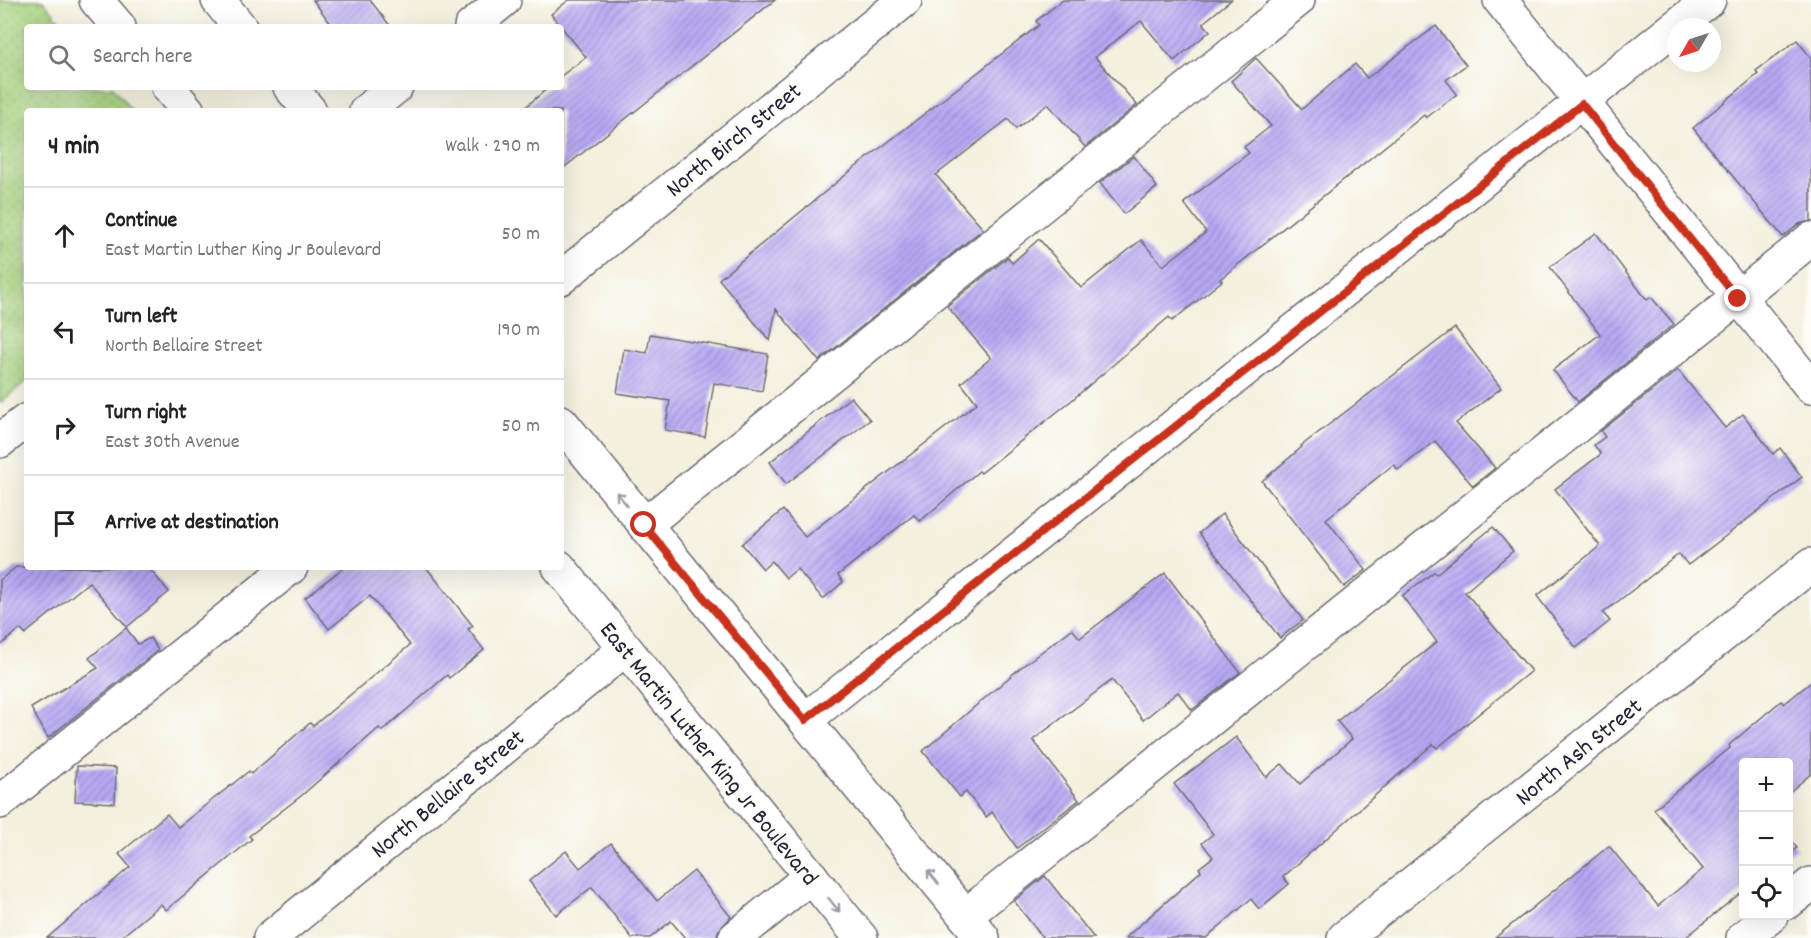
<!DOCTYPE html>
<html lang="en">
<head>
<meta charset="utf-8">
<style>
  body { margin:0; font-family:Dekko,sans-serif; background:#f2f2f2; color:#222 }
  .controls { position:absolute; right:18px; bottom:18px; display:grid; overflow:hidden; border-radius:6px; box-shadow:0 6px 24px #0002 }
  .controls button { width:54px; height:54px; display:grid; place-items:center; padding:0; border:0; border-bottom:2px solid #e0e0e0; background:#fff; color:#222; font:30px sans-serif }
  .compass { position:absolute; left:1667px; top:18px; width:54px; height:54px; border-radius:50%; background:#fff; box-shadow:0 6px 24px #0002; rotate:231deg }
  .stop { position:absolute; width:18px; height:18px; margin:-14px; border:4px solid #c8321e; border-radius:50%; background:#fff }
  .stop.end { background:#c8321e; border-color:#fff; box-shadow:0 2px 6px #0008 }
  .list { margin:0; padding:0; list-style:none }
  h2 { display:flex; justify-content:space-between; align-items:center; height:78px; margin:0; padding:0 24px; font-size:26px }
  h2 small { font-size:20px; font-weight:400; color:#767676 }
  .list li { display:grid; grid-template-columns:39px 1fr auto; gap:18px; align-items:center; box-sizing:border-box; height:96px; padding:0 24px; border-top:2px solid #e0e0e0 }
  .list b { display:block; font-size:22px; white-space:nowrap }
  .list p { margin:0; font-size:20px; white-space:nowrap; color:#767676 }
  .list em { font-size:20px; font-style:normal; color:#767676 }
  .icon { flex:none; width:33px; height:33px; fill:none; stroke:currentColor; stroke-width:2; stroke-linecap:round; stroke-linejoin:round }
  .map { position:relative; flex:none; width:1811px; height:938px; overflow:hidden }
  .search { position:absolute; background:#fff; box-shadow:0 6px 24px #0002; left:24px; top:24px; width:540px; height:66px; display:flex; align-items:center; gap:15px; box-sizing:border-box; padding:0 21px; border-radius:6px; color:#767676; font-size:22px }
  .panel { position:absolute; background:#fff; box-shadow:0 6px 24px #0002; left:24px; top:108px; width:540px; height:462px; border-radius:6px }
  .map>svg:first-child { display:block }
  .grass { fill:url(#grass-dots); stroke:#647a5c; stroke-width:1.5 }
  .building { fill:url(#building-hatch) }
  .lines { fill:none; stroke-linecap:round; stroke-linejoin:round }
  .minor-casing { stroke:#6c6a74; stroke-width:36 }
  .major-casing { stroke:#6c6a74; stroke-width:36 }
  .minor { stroke:#fff; stroke-width:33 }
  .major { stroke:#fff; stroke-width:33 }
  .oneway { stroke:#9c9ca7 }
  .route { stroke:#c8321e; stroke-width:8 }
  .labels { text-anchor:middle; stroke-width:6; stroke-linejoin:round; paint-order:stroke }
  .street-label { font-size:24px; fill:#22223b; stroke:#fdfcf7 }
</style>
</head>
<body>
<div class="map">
<svg width="1811" height="938" viewBox="0 0 1811 938">
  <defs>
    <pattern id="grass-dots" width="8" height="8" patternUnits="userSpaceOnUse" patternTransform="scale(1.5)"><rect width="8" height="8" fill="#a6d27e"/><path d="M2 2h.1M6 6h.1" fill="none" stroke="#8fb46e" stroke-width="1.8" stroke-linecap="round"/></pattern>
    <pattern id="building-hatch" width="6" height="6" patternUnits="userSpaceOnUse" patternTransform="scale(1.5)"><rect width="6" height="6" fill="#b7a8f4"/><path d="M-1 1l2-2M0 6l6-6M5 7l2-2" fill="none" stroke="#9488c7"/></pattern>
  </defs>
  <rect width="100%" height="100%" fill="#fdfcf7"/>
  <filter id="ink" filterUnits="userSpaceOnUse"><feTurbulence type="fractalNoise" baseFrequency=".0167" numOctaves="2"/><feDisplacementMap in="SourceGraphic" scale="12" xChannelSelector="R" yChannelSelector="G"/><feConvolveMatrix kernelMatrix="1 2 1 2 8 2 1 2 1" color-interpolation-filters="sRGB"/></filter>
  <filter id="wash" filterUnits="userSpaceOnUse"><feTurbulence type="fractalNoise" baseFrequency=".008" numOctaves="4" result="noise"/><feDisplacementMap in="SourceGraphic" scale="24" xChannelSelector="R" yChannelSelector="G"/><feGaussianBlur stdDeviation="1.35" result="paint"/><feColorMatrix in="noise" values="0 0 0 0 0 0 0 0 0 0 0 0 0 0 0 0 0 1.4 0 .05"/><feComposite in="paint" operator="in"/></filter>
  <g filter="url(#wash)">
    <rect width="100%" height="100%" fill="#f4f0de"/>
    <polygon class="grass" points="0,0 43,0 65,27 27,27 27,87 113,87 132,111 27,111 27,381 0,403"/>
    <g id="blocks">
      <g class="building">
        <polygon points="313,0 370,0 391,27 333,27"/>
        <polygon points="569,0 775,0 561,170 561,111 521,111 549,87 561,87 561,76 586,57 551,14"/>
        <polygon points="1063,0 1231,0 1203,23 1210,31 1174,61 1141,21 1095,57 1137,105 1085,147 1048,104 1016,129 1008,119 936,175 983,229 819,361 776,309 770,341 719,279 848,173 1039,25 1036,21"/>
        <polygon points="1436,26 1466,65 1446,80 1457,94 1426,118 1424,115 1220,279 1222,281 1172,321 1169,317 1072,400 981,473 979,471 920,521 914,515 838,575 843,582 823,599 797,569 786,578 772,561 763,569 742,544 783,510 805,537 977,403 961,383 991,358 947,306 1008,257 1012,263 1039,239 1081,288 1141,240 1163,266 1206,232 1184,203 1249,153 1244,147 1271,126 1231,81 1256,58 1302,109 1355,64 1367,78"/>
        <polygon points="1797,40 1811,58 1811,221 1799,224 1783,237 1693,128 1758,74 1756,71"/>
        <polygon points="1134,156 1157,187 1124,214 1100,183"/>
        <polygon points="1596,233 1647,300 1651,297 1674,324 1578,402 1553,370 1600,334 1550,267"/>
        <polygon points="1455,328 1501,388 1456,423 1495,468 1473,486 1435,441 1398,470 1394,464 1326,519 1366,570 1344,587 1262,481 1302,447 1301,446"/>
        <polygon points="650,334 768,354 762,391 714,383 705,437 665,430 670,401 617,393 624,349 647,353"/>
        <polygon points="1678,370 1725,428 1743,414 1773,454 1780,448 1802,477 1688,565 1679,554 1603,613 1610,621 1576,648 1537,596 1600,546 1555,489 1601,454 1594,445 1605,437 1601,431"/>
        <polygon points="851,397 870,420 786,484 770,462"/>
        <polygon points="1222,514 1303,620 1280,638 1199,533"/>
        <polygon points="1493,527 1513,551 1465,592 1531,671 1437,748 1433,744 1283,877 1289,884 1259,909 1251,899 1206,938 1125,938 1201,871 1199,868 1213,857 1202,843 1213,834 1174,784 1236,737 1266,777 1282,764 1300,784 1352,739 1337,721 1437,642 1402,596 1434,572 1436,574"/>
        <polygon points="16,567 148,567 169,592 127,627 89,582 25,634 20,629 0,646 0,580"/>
        <polygon points="344,567 426,567 473,626 468,629 484,650 449,678 447,675 382,731 379,728 301,796 249,836 252,839 166,910 161,904 120,938 47,938 130,867 119,854 167,814 178,827 249,771 251,774 310,723 313,726 410,645 370,596 329,629 305,598"/>
        <polygon points="1165,573 1240,672 1192,710 1178,692 1143,720 1112,680 1033,740 1079,800 1017,848 992,812 986,817 966,792 960,797 923,751 1020,668 1072,629 1080,638"/>
        <polygon points="126,628 138,644 150,638 158,650 48,738 31,708 98,668 89,658"/>
        <polygon points="1811,682 1811,774 1788,793 1788,762 1743,762 1743,891 1685,938 1495,938 1609,846 1658,906 1703,869 1654,809 1730,748 1729,745 1781,701 1784,704"/>
        <polygon points="77,766 116,768 115,803 75,801"/>
        <polygon points="1788,837 1797,848 1788,854"/>
        <polygon points="611,843 657,901 694,871 731,917 718,931 717,938 685,938 671,921 650,938 632,938 592,887 556,915 529,881 566,851 580,868"/>
        <polygon points="1045,876 1094,938 1043,938 1014,901"/>
      </g>
    </g>
  </g>
  <g filter="url(#ink)">
    <use href="#blocks" fill-opacity="0" stroke="#6c6a74" stroke-width="1.5"/>
    <g class="lines">
      <g class="minor-casing">
        <g id="minor">
          <polyline points="1500,0 1811,387"/>
          <polyline points="471,27 504,0"/>
          <polyline points="366,111 396,87"/>
          <polyline points="561,278 905,0"/>
          <polyline points="0,441 27,420"/>
          <polyline points="644,525 1298,0"/>
          <polyline points="805,720 1709,0"/>
          <polyline points="0,802 291,567"/>
          <polyline points="1788,902 1811,884"/>
          <polyline points="965,916 1811,239"/>
          <polyline points="270,938 625,649"/>
          <polyline points="735,938 811,876"/>
          <polyline points="1344,938 1811,565"/>
          <polyline points="1743,938 1771,916"/>
        </g>
      </g>
      <g class="major-casing">
        <g id="major">
          <polyline points="96,0 119,27"/>
          <polyline points="218,0 240,27"/>
          <polyline points="168,87 188,111"/>
          <polyline points="290,87 310,111"/>
          <polyline points="561,422 983,938"/>
          <polyline points="559,567 861,938"/>
        </g>
      </g>
      <use href="#minor" class="minor"/>
      <use href="#major" class="major"/>
    </g>
    <defs><path id="oneway-shaft" d="M-6 0H5M1.5-3L5.5 0L1.5 3" fill="none" stroke-width="1.6" stroke-linecap="round" stroke-linejoin="round" transform="scale(1.5)"/></defs>
    <g class="oneway">
      <use href="#oneway-shaft" transform="translate(622 499) rotate(-129)"/>
      <use href="#oneway-shaft" transform="translate(933 877) rotate(-129)"/>
      <use href="#oneway-shaft" transform="translate(834 905) rotate(51)"/>
    </g>
  </g>
  <g class="lines" filter="url(#ink)">
    <polyline class="route" points="644,525 805,720 1582,104 1738,299"/>
  </g>
  <g class="labels">
    <g class="street-label">
      <text transform="translate(733 139) rotate(-39)" y="8">North Birch Street</text>
      <text transform="translate(1578 751) rotate(-39)" y="8">North Ash Street</text>
      <text transform="translate(710 753) rotate(51)" y="8">East Martin Luther King Jr Boulevard</text>
      <text transform="translate(447 793) rotate(-39)" y="8">North Bellaire Street</text>
    </g>
  </g>
</svg>
<div class="controls">
<button>+</button>
<button>−</button>
<button><svg class="icon" aria-label="locate" viewBox="0 0 24 24"><circle cx="12" cy="12" r="6"/><path d="M12 2v4M12 18v4M2 12h4M18 12h4"/></svg></button>
</div>
<svg class="compass" viewBox="-18 -18 36 36"><path d="M0-13l5 13h-10z" fill="#e53935"/><path d="M0 13l5-13h-10z" fill="#767676"/></svg>
<div class="stop" style="left:644px;top:525px"></div>
<div class="stop end" style="left:1738px;top:299px"></div>
<div class="search"><svg class="icon" aria-label="search" viewBox="0 0 24 24"><circle cx="10" cy="10" r="6"/><path d="M15 15l6 6"/></svg>Search here</div>
<section class="panel">
<h2>4 min<small>Walk · 290 m</small></h2>
<ul class="list">
<li><svg class="icon" aria-label="ahead" viewBox="0 0 24 24"><path d="M12 20V5M6 11l6-6 6 6"/></svg><div><b>Continue</b><p>East Martin Luther King Jr Boulevard</p></div><em>50 m</em></li>
<li><svg class="icon" aria-label="left" viewBox="0 0 24 24"><path d="M17 20v-9H6M10 6l-5 5 5 5"/></svg><div><b>Turn left</b><p>North Bellaire Street</p></div><em>190 m</em></li>
<li><svg class="icon" aria-label="right" viewBox="0 0 24 24"><path d="M7 20v-9h11M14 6l5 5-5 5"/></svg><div><b>Turn right</b><p>East 30th Avenue</p></div><em>50 m</em></li>
<li><svg class="icon" aria-label="arrive" viewBox="0 0 24 24"><path d="M6 21V4h12l-3 4 3 4H6"/></svg><div><b>Arrive at destination</b></div></li>
</ul>
</section>
</div>
</body>
</html>
